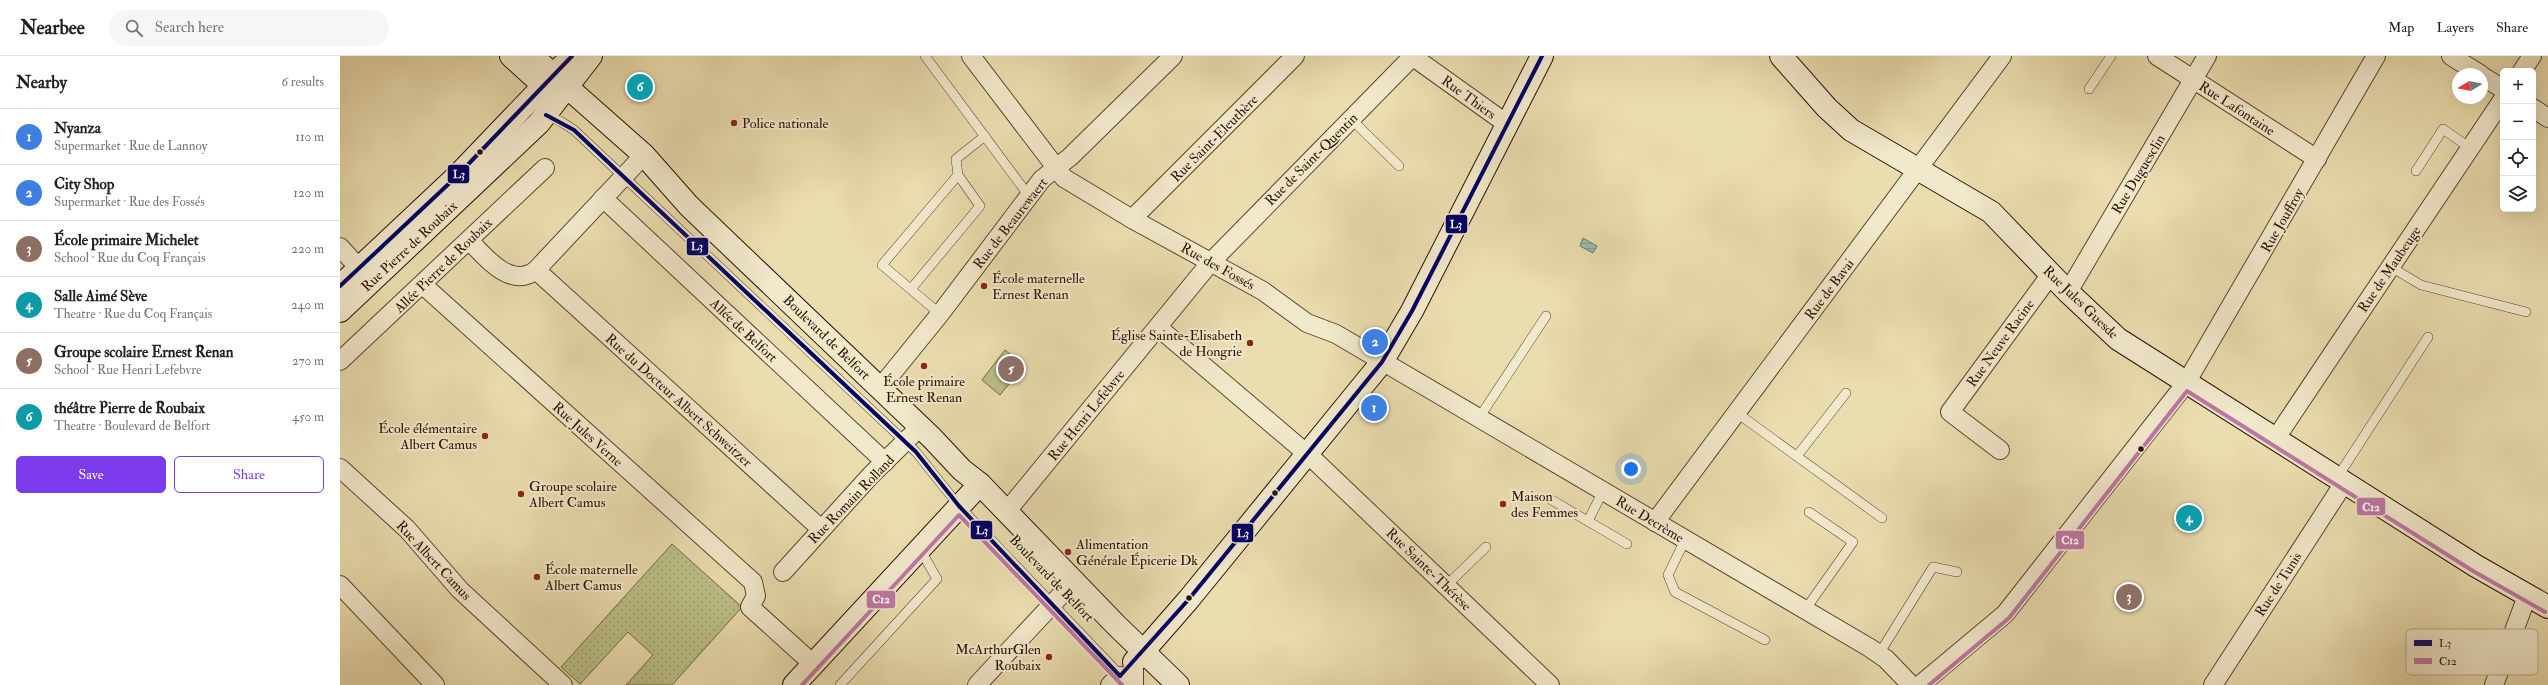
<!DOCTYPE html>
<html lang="en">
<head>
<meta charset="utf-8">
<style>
  body { margin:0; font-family:"IM FELL Double Pica",serif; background:#f6f6f6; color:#222 }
  .controls { position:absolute; right:12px; top:12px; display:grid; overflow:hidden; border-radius:6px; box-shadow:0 4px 16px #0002 }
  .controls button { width:36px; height:36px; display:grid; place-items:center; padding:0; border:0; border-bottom:1px solid #e0e0e0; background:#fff; color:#222; font:20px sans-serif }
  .compass { position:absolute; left:2112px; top:12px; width:36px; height:36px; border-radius:50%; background:#fff; box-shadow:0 4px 16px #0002; rotate:260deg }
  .you { position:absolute; left:1291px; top:413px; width:14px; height:14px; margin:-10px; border:3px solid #fff; border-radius:50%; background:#1a73e8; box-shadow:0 0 0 6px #1a73e833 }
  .badge { display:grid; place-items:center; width:26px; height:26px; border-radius:50%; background:#7c3aed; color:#fff; font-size:13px; font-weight:700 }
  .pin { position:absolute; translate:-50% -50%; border:2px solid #fff; box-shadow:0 1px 4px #0006 }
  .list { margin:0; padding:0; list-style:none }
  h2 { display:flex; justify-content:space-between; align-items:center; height:52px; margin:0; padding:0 16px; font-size:17px }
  h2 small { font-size:13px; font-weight:400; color:#767676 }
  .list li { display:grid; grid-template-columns:26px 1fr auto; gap:12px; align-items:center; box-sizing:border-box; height:56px; padding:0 16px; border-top:1px solid #e0e0e0 }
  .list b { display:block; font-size:15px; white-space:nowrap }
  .list p { margin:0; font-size:13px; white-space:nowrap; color:#767676 }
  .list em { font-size:13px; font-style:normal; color:#767676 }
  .actions { display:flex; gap:8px; padding:12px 16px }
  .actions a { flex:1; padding:9px 0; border:1px solid #7c3aed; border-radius:6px; text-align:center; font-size:14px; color:#7c3aed }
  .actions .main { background:#7c3aed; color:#fff }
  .icon { flex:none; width:22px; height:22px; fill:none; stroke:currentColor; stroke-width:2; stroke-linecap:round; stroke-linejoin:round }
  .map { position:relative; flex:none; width:2208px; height:629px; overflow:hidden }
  header { display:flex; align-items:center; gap:24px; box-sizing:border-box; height:56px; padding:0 20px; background:#fff; border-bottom:1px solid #e0e0e0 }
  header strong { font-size:19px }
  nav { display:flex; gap:22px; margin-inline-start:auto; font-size:14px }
  .search { width:280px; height:36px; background:#f6f6f6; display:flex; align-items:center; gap:10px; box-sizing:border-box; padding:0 14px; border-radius:22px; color:#767676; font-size:15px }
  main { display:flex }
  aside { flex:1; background:#fff }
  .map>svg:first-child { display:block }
  .grass { fill:url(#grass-dots); stroke:#726845 }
  .pitch { fill:#bbc087; stroke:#726845 }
  .water { fill:url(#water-rules); stroke:#6d766d }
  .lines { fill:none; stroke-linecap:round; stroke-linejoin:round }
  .lane-casing { stroke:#5a442e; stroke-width:10 }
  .street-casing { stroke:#5a442e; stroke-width:20 }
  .secondary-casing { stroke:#2a1103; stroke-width:24 }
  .lane { stroke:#f1e9cb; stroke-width:9 }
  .street { stroke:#f1e9cb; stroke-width:18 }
  .secondary { stroke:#f1e9cb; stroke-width:22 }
  .bus-1-casing { stroke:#f1e9cb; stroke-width:7 }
  .bus-2-casing { stroke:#f1e9cb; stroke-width:7 }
  .bus-1 { stroke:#006; stroke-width:4 }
  .bus-2 { stroke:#bf76a5; stroke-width:4 }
  .poi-dot { fill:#8f2418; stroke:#f1e9cb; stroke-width:1.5 }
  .bus-dot { fill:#2a1103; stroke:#f1e9cb; stroke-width:1.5 }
  .labels { text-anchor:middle; stroke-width:4; stroke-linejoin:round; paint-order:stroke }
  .street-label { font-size:14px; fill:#2a1103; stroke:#f1e9cb }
  .poi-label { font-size:14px; fill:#2a1103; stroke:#f1e9cb; text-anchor:start }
  .key { fill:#f1e9cb; stroke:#b5a88f; stroke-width:1 }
  .key-label { font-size:11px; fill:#2a1103 }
  .line-badge { stroke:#f1e9cb; stroke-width:1.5 }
  .badge-label { font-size:11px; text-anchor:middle; font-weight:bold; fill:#fff }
</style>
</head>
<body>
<header>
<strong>Nearbee</strong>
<div class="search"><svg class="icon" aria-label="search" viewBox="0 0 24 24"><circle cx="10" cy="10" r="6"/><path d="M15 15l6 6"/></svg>Search here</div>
<nav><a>Map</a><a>Layers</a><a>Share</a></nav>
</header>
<main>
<aside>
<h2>Nearby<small>6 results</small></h2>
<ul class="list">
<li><span class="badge" style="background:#3f7fe0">1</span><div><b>Nyanza</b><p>Supermarket · Rue de Lannoy</p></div><em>110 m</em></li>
<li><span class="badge" style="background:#3f7fe0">2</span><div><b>City Shop</b><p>Supermarket · Rue des Fossés</p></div><em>120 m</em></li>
<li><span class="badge" style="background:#8d6e63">3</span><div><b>École primaire Michelet</b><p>School · Rue du Coq Français</p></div><em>220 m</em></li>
<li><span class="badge" style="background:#0f9aa8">4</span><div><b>Salle Aimé Sève</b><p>Theatre · Rue du Coq Français</p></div><em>240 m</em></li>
<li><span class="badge" style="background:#8d6e63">5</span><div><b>Groupe scolaire Ernest Renan</b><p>School · Rue Henri Lefebvre</p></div><em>270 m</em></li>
<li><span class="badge" style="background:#0f9aa8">6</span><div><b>théâtre Pierre de Roubaix</b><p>Theatre · Boulevard de Belfort</p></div><em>450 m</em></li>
</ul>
<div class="actions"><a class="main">Save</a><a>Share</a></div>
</aside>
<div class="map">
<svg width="2208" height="629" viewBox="0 0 2208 629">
  <defs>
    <pattern id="grass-dots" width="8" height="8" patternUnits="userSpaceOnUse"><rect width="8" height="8" fill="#bbc087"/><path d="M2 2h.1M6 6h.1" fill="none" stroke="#a1a473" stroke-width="1.8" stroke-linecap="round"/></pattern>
    <pattern id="water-rules" width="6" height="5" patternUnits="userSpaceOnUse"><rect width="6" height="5" fill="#9abab3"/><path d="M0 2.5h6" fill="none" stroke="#859f98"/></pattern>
  </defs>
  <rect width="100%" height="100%" fill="#eaddaf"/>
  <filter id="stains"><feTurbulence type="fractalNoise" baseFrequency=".005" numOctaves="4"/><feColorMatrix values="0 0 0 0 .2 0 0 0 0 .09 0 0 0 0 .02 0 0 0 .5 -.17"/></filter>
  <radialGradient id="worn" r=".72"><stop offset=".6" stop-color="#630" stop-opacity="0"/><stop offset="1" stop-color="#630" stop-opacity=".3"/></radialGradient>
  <polygon class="grass" points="332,488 402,551 332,629 286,629 313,599 288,576 240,628 221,611"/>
  <polygon class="pitch" points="665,294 684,309 660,339 642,324"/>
  <polygon class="water" points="1243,182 1257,190 1253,197 1240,190"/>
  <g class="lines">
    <g class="lane-casing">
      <g id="lane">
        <polyline points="585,0 689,140"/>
        <polyline points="1749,33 1771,0"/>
        <polyline points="206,59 220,65 234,74 576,396 619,450 782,621"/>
        <polyline points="1011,63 1059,110"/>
        <polyline points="2076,115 2103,73 2130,92"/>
        <polyline points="618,119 616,103 645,80"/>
        <polyline points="2051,211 2081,229 2186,256"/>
        <polyline points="571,233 640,150 618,119 542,209 600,258"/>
        <polyline points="1397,357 1542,462"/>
        <polyline points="1139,362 1206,260"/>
        <polyline points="1457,400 1506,337"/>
        <polyline points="1997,422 2088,281"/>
        <polyline points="1210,443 1287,488"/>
        <polyline points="1248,465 1263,435"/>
        <polyline points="1345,484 1328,519 1335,536 1425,584"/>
        <polyline points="1107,529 1146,491"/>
        <polyline points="1465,554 1513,486 1469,456"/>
        <polyline points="1539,598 1593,511 1617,516"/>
        <polyline points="500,629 597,523 580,493"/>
      </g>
    </g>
    <g class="street-casing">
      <g id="street">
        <polyline points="631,0 724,122 792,163 923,235 967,267 996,278 1530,592 1546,603 1571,629"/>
        <polyline points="1072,0 1167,68"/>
        <polyline points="1817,0 1977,103"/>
        <polyline points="2111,0 2140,18"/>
        <polyline points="2182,15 2192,0"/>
        <polyline points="2142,20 2163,33"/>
        <polyline points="2193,52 2208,62"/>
        <polyline points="263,142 545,406"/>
        <polyline points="792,163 955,0"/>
        <path d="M 129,184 C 144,200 171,234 196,214 L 481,473"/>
        <polyline points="0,191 19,212"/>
        <polyline points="196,214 304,99"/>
        <polyline points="83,229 413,526 416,540 410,551 473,608"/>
        <polyline points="1728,236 1867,0"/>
        <polyline points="819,272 973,403 1210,629"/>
        <polyline points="0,305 205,112"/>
        <polyline points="540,332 600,258 702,123 730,101 833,0"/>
        <polyline points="1936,382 2163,43"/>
        <polyline points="1660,394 1610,356 1711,218"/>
        <polyline points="0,412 67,473 120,534 223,629"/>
        <polyline points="667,455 870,207 1073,0"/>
        <polyline points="1315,466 1662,0"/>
        <polyline points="443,516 531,419 580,371"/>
        <polyline points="0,529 95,629"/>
        <polyline points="637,629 734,525"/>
        <polyline points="770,629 780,620"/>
        <polyline points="794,629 794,606"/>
        <polyline points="1580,629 1665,558 1846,327 2036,0"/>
        <polyline points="1873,629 2004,427"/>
        <polyline points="2154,629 2187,540"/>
      </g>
    </g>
    <g class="secondary-casing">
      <g id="secondary">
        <polyline points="171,0 214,39"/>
        <polyline points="192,0 304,99 349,150 592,382 622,414 640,428 775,568 838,629"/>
        <polyline points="1441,0 1487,52 1511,74 1651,156 1728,236 1778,283 2136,510 2208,551"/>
        <polyline points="0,230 116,121 232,0"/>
        <polyline points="0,255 199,67 251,0"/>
        <polyline points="794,606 849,543 1042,306 1072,255 1202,0"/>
        <polyline points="454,629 640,428"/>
      </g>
    </g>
    <use href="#lane" class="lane"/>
    <use href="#street" class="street"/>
    <use href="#secondary" class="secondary"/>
    <g class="bus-1-casing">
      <g id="bus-1">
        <polyline points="206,59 234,74 576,396 619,450 780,620"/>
        <polyline points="0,230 116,121 232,0"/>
        <polyline points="780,620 849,543 1042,306 1072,255 1202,0"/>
      </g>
    </g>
    <g class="bus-2-casing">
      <g id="bus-2">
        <polyline points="462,629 619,459 782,629"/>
        <polyline points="1589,629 1669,562 1847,335 2133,515 2205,556"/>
      </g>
    </g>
    <use href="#bus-1" class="bus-1"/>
    <use href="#bus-2" class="bus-2"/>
  </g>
  <g class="poi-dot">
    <circle cx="394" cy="67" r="4"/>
    <circle cx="644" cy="230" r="4"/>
    <circle cx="910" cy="287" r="4"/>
    <circle cx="584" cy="310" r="4"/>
    <circle cx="145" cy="380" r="4"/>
    <circle cx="181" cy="438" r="4"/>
    <circle cx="1163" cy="448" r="4"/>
    <circle cx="728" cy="496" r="4"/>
    <circle cx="197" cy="521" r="4"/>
    <circle cx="709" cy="601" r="4"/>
  </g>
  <g class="bus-dot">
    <circle cx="140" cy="96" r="3.5"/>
    <circle cx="1801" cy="393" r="3.5"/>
    <circle cx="935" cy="437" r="3.5"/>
    <circle cx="849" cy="542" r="3.5"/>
  </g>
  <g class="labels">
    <g class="street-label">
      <text transform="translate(1129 41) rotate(36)" y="5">Rue Thiers</text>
      <text transform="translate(1897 52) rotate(33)" y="5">Rue Lafontaine</text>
      <text transform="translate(874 82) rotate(-45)" y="5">Rue Saint-Eleuthère</text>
      <text transform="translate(971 103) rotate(-45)" y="5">Rue de Saint-Quentin</text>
      <text transform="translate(1798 118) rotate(-59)" y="5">Rue Duguesclin</text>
      <text transform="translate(1942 164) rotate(-60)" y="5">Rue Jouffroy</text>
      <text transform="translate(670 167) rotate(-52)" y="5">Rue de Beaurewaert</text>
      <text transform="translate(69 190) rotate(-43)" y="5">Rue Pierre de Roubaix</text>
      <text transform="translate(103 209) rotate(-44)" y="5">Allée Pierre de Roubaix</text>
      <text transform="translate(878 210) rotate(29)" y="5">Rue des Fossés</text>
      <text transform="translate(2049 213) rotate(-56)" y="5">Rue de Maubeuge</text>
      <text transform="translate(1489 233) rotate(-53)" y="5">Rue de Bavai</text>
      <text transform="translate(1741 246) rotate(44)" y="5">Rue Jules Guesde</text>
      <text transform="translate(404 274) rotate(43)" y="5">Allée de Belfort</text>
      <text transform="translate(487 281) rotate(44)" y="5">Boulevard de Belfort</text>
      <text transform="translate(1660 287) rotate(-54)" y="5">Rue Neuve Racine</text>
      <text transform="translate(339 344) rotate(42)" y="5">Rue du Docteur Albert Schweitzer</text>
      <text transform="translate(746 359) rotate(-51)" y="5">Rue Henri Lefebvre</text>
      <text transform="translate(248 378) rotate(42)" y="5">Rue Jules Verne</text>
      <text transform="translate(511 443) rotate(-46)" y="5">Rue Romain Rolland</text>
      <text transform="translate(1310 463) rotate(31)" y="5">Rue Decrème</text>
      <text transform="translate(94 504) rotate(47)" y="5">Rue Albert Camus</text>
      <text transform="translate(1089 513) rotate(44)" y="5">Rue Sainte-Thérèse</text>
      <text transform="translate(712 522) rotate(46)" y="5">Boulevard de Belfort</text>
      <text transform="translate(1938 528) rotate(-57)" y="5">Rue de Tunis</text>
    </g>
    <g class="poi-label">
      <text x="402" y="72">Police nationale</text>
      <text x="652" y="227">École maternelle<tspan x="652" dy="16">Ernest Renan</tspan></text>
      <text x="902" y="284" text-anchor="end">Église Sainte-Elisabeth<tspan x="902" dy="16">de Hongrie</tspan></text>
      <text x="584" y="330" text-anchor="middle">École primaire<tspan x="584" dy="16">Ernest Renan</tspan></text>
      <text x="137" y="377" text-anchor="end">École élémentaire<tspan x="137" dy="16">Albert Camus</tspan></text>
      <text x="189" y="435">Groupe scolaire<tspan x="189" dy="16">Albert Camus</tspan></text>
      <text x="1171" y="445">Maison<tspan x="1171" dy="16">des Femmes</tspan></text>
      <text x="736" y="493">Alimentation<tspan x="736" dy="16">Générale Épicerie Dk</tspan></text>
      <text x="205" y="518">École maternelle<tspan x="205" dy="16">Albert Camus</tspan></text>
      <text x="701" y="598" text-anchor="end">McArthurGlen<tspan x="701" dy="16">Roubaix</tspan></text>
    </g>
  </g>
  <rect x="2066" y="573" width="132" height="46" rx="6" class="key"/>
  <rect x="2074" y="584" width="18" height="6" fill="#006"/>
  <rect x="2074" y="602" width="18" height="6" fill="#bf76a5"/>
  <g class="key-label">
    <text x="2099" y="591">L3</text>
    <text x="2099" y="609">C12</text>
  </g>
  <g class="line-badge">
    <rect x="107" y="108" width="23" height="20" rx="4" fill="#006"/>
    <rect x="1105" y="158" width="23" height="20" rx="4" fill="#006"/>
    <rect x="346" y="181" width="23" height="19" rx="4" fill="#006"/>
    <rect x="2016" y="441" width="30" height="19" rx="4" fill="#bf76a5"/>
    <rect x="630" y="464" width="23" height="20" rx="4" fill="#006"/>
    <rect x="891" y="467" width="23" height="20" rx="4" fill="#006"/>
    <rect x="1715" y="474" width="30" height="20" rx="4" fill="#bf76a5"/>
    <rect x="526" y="534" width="30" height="19" rx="4" fill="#bf76a5"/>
  </g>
  <g class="badge-label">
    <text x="119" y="122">L3</text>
    <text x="1116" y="172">L3</text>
    <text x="357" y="194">L3</text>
    <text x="2031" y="455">C12</text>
    <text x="642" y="478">L3</text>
    <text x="903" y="481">L3</text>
    <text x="1730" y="488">C12</text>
    <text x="541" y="547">C12</text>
  </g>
  <rect width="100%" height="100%" filter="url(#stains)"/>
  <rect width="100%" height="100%" fill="url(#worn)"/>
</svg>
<div class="controls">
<button>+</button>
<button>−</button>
<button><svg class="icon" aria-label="locate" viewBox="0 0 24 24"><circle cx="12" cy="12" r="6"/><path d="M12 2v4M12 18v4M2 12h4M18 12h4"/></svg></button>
<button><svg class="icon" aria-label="layers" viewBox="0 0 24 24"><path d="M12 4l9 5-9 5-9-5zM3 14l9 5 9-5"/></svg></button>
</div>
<svg class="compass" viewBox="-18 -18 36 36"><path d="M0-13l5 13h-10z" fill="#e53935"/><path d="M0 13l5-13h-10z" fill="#767676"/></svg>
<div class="you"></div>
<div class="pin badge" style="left:1034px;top:352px;background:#3f7fe0">1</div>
<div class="pin badge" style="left:1035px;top:286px;background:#3f7fe0">2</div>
<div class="pin badge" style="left:1789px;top:541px;background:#8d6e63">3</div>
<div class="pin badge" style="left:1849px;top:462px;background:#0f9aa8">4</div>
<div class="pin badge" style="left:671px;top:313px;background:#8d6e63">5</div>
<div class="pin badge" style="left:300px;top:31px;background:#0f9aa8">6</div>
</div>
</main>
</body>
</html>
